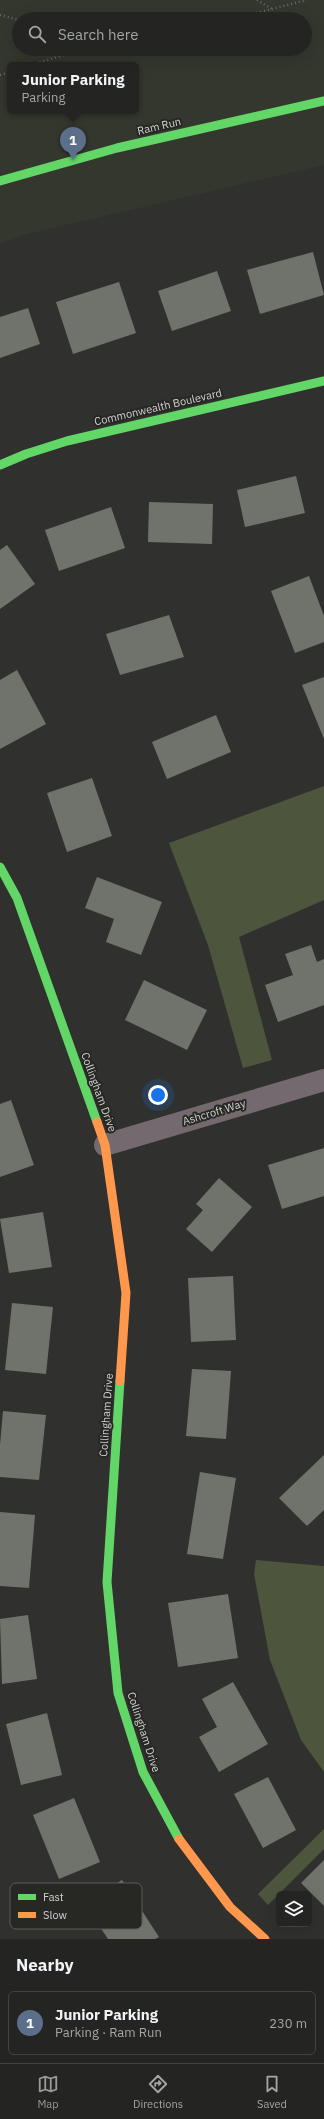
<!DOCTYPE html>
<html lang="en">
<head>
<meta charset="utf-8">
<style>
  body { margin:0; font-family:"IBM Plex Sans",sans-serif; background:#303130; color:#f1f3f6 }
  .controls { position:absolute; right:12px; bottom:12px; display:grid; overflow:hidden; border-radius:6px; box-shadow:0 4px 16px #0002 }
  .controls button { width:36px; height:36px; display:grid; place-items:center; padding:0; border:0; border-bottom:1px solid #414241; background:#242523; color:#f1f3f6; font:20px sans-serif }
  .you { position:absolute; left:158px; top:1095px; width:14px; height:14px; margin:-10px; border:3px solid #fff; border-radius:50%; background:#1a73e8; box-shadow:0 0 0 6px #1a73e833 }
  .badge { display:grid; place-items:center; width:26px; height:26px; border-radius:50%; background:#999a98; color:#fff; font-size:13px; font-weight:700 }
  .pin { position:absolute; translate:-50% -33px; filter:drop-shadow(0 1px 2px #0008) }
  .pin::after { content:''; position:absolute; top:21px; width:14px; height:12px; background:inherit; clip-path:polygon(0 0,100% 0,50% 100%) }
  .popup { position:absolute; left:7px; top:62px; width:132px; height:52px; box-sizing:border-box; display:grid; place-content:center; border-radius:6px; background:#242523; filter:drop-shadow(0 1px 3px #0005); font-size:13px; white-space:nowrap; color:#a3a5a6 }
  .popup b { font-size:15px; color:#f1f3f6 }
  .popup::after { content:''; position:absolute; left:50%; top:100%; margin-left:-8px; border:8px solid transparent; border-top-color:#242523 }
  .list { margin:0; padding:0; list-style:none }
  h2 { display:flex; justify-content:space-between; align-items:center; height:52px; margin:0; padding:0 16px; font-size:17px }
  h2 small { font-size:13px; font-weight:400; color:#a3a5a6 }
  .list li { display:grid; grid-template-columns:26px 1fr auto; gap:12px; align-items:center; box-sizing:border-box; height:64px; margin:0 8px 8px; padding:0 8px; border:1px solid #414241; border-radius:6px }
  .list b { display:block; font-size:15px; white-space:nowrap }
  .list p { margin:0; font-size:13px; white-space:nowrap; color:#a3a5a6 }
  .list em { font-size:13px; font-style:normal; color:#a3a5a6 }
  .icon { flex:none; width:22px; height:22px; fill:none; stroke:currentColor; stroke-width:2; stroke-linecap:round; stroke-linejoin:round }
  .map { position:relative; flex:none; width:324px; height:1939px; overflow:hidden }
  .search { position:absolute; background:#242523; box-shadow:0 4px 16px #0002; left:12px; right:12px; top:12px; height:44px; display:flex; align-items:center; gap:10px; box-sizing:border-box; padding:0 14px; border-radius:22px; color:#a3a5a6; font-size:15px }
  .sheet { height:124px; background:#242523 }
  nav { display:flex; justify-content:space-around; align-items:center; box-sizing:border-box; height:56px; border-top:1px solid #414241; background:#242523; font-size:11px; color:#a3a5a6 }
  nav a { display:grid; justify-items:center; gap:2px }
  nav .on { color:#999a98 }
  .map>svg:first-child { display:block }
  .built { fill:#34372e; fill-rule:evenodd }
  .green { fill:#4d553c }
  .building { fill:#70736c }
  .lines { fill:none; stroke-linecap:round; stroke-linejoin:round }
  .path { stroke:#6c676a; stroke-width:2.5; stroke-dasharray:1 3; stroke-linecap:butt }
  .street { stroke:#73696f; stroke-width:22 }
  .fast { stroke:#63d668; stroke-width:9 }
  .slow { stroke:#ff974d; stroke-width:9 }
  .labels { text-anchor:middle; stroke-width:4; stroke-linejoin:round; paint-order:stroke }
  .street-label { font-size:11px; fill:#d2d3d1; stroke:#272824 }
  .key { fill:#272824; stroke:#5a5b58; stroke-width:1 }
  .key-label { font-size:11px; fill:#d2d3d1 }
</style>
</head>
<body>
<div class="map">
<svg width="324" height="1939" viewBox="0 0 324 1939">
  <rect width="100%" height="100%" fill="#30312f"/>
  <path class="built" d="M 0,0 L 324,0 L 324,165 L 27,234 L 0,244 ZM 19,19 L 305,19 L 305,49 L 19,49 ZM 10,65 L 136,65 L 136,111 L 10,111 Z"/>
  <g class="green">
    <polygon points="324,786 324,900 239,937 272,1060 243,1068 208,945 169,843"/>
    <polygon points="256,1560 324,1566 324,1772 301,1740 270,1660 254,1574"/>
    <polygon points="324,1829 324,1849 268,1905 258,1894"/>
  </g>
  <g class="building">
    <polygon points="313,252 324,295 260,314 247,270"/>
    <polygon points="217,271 231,311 172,331 158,291"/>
    <polygon points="119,282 136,333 73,354 56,302"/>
    <polygon points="28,308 40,344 0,358 0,317"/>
    <polygon points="296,476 305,513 245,527 237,490"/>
    <polygon points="149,502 213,504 212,544 148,542"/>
    <polygon points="111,507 125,548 59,571 45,530"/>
    <polygon points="7,545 35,584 0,609 0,550"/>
    <polygon points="309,576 324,616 324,642 295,653 271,591"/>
    <polygon points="169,615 184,657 120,675 106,634"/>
    <polygon points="17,670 46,724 0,749 0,680"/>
    <polygon points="324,677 324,739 302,685"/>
    <polygon points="216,715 231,752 167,779 152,742"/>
    <polygon points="92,778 112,836 67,852 47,793"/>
    <polygon points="97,877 162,902 141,955 106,942 114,919 85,908"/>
    <polygon points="311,945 317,962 324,959 324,1005 278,1022 265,985 293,975 285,954"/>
    <polygon points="144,980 207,1010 187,1050 125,1020"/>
    <polygon points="11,1100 34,1165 0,1177 0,1104"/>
    <polygon points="324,1148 324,1196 282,1209 268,1165"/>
    <polygon points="219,1178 252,1207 212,1252 186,1229 203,1210 196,1204"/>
    <polygon points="43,1212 52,1267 9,1273 0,1219"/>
    <polygon points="233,1276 236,1340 191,1342 188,1278"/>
    <polygon points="12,1303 53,1307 46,1374 5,1370"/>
    <polygon points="192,1369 231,1371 226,1439 186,1436"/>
    <polygon points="3,1411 46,1415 39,1480 0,1477 0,1445"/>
    <polygon points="324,1455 324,1510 307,1526 279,1498"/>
    <polygon points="200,1472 236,1478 223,1559 187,1554"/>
    <polygon points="0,1512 35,1515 29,1588 0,1586"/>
    <polygon points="228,1594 238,1658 178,1667 168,1603"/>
    <polygon points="28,1615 37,1679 2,1684 0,1619"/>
    <polygon points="233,1682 268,1744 219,1772 199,1737 217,1727 202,1699"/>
    <polygon points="47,1713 62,1775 21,1785 6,1724"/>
    <polygon points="268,1777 296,1830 263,1848 234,1794"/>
    <polygon points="74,1798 100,1862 59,1879 33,1815"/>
    <polygon points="324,1860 324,1906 301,1883"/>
    <polygon points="122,1880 159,1937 155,1939 108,1939 85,1904"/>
  </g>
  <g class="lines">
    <g class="path">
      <polyline points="257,0 272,9"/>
      <polyline points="0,15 19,20"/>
      <polyline points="233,19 307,0"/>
      <polyline points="32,65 82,49"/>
      <polyline points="0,75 10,72"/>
    </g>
    <polyline class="street" points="105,1145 324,1080"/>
    <g class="fast">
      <polyline points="0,181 117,148 324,101"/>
      <polyline points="0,465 26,454 67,441 324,381"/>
      <polyline points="0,867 17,898 97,1122"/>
      <polyline points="120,1381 107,1582 118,1693 143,1772 179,1839"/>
    </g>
    <g class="slow">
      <polyline points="97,1122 105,1145 126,1293 120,1381"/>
      <polyline points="179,1839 230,1907 265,1939"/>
    </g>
  </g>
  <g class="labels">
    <g class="street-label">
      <text transform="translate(159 126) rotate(-13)" y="4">Ram Run</text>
      <text transform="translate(158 407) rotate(-13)" y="4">Commonwealth Boulevard</text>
      <text transform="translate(99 1092) rotate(70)" y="4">Collingham Drive</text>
      <text transform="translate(214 1112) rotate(-17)" y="4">Ashcroft Way</text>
      <text transform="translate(106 1415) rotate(-86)" y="4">Collingham Drive</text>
      <text transform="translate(144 1732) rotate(72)" y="4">Collingham Drive</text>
    </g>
  </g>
  <rect x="10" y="1883" width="132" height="46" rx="6" class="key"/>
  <rect x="18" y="1894" width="18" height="6" fill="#63d668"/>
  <rect x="18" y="1912" width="18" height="6" fill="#ff974d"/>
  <g class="key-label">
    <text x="43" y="1901">Fast</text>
    <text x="43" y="1919">Slow</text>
  </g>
</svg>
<div class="controls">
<button><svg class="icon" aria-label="layers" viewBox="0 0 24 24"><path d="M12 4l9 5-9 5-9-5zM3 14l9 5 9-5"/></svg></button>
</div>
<div class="you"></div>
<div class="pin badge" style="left:73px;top:160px;background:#5c6f8a">1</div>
<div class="popup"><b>Junior Parking</b>Parking</div>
<div class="search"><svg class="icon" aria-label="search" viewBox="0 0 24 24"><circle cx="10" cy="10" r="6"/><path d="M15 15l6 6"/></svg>Search here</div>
</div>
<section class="sheet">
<h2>Nearby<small></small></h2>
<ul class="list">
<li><span class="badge" style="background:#5c6f8a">1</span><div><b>Junior Parking</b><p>Parking · Ram Run</p></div><em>230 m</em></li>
</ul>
</section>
<nav>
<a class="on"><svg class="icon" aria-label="map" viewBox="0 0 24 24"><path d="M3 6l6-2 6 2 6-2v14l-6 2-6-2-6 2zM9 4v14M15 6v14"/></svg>Map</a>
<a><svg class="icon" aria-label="directions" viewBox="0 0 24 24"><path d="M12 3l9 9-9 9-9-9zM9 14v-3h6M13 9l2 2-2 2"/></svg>Directions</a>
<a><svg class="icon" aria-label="saved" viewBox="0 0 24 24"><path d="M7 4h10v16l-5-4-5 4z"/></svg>Saved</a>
</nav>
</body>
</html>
